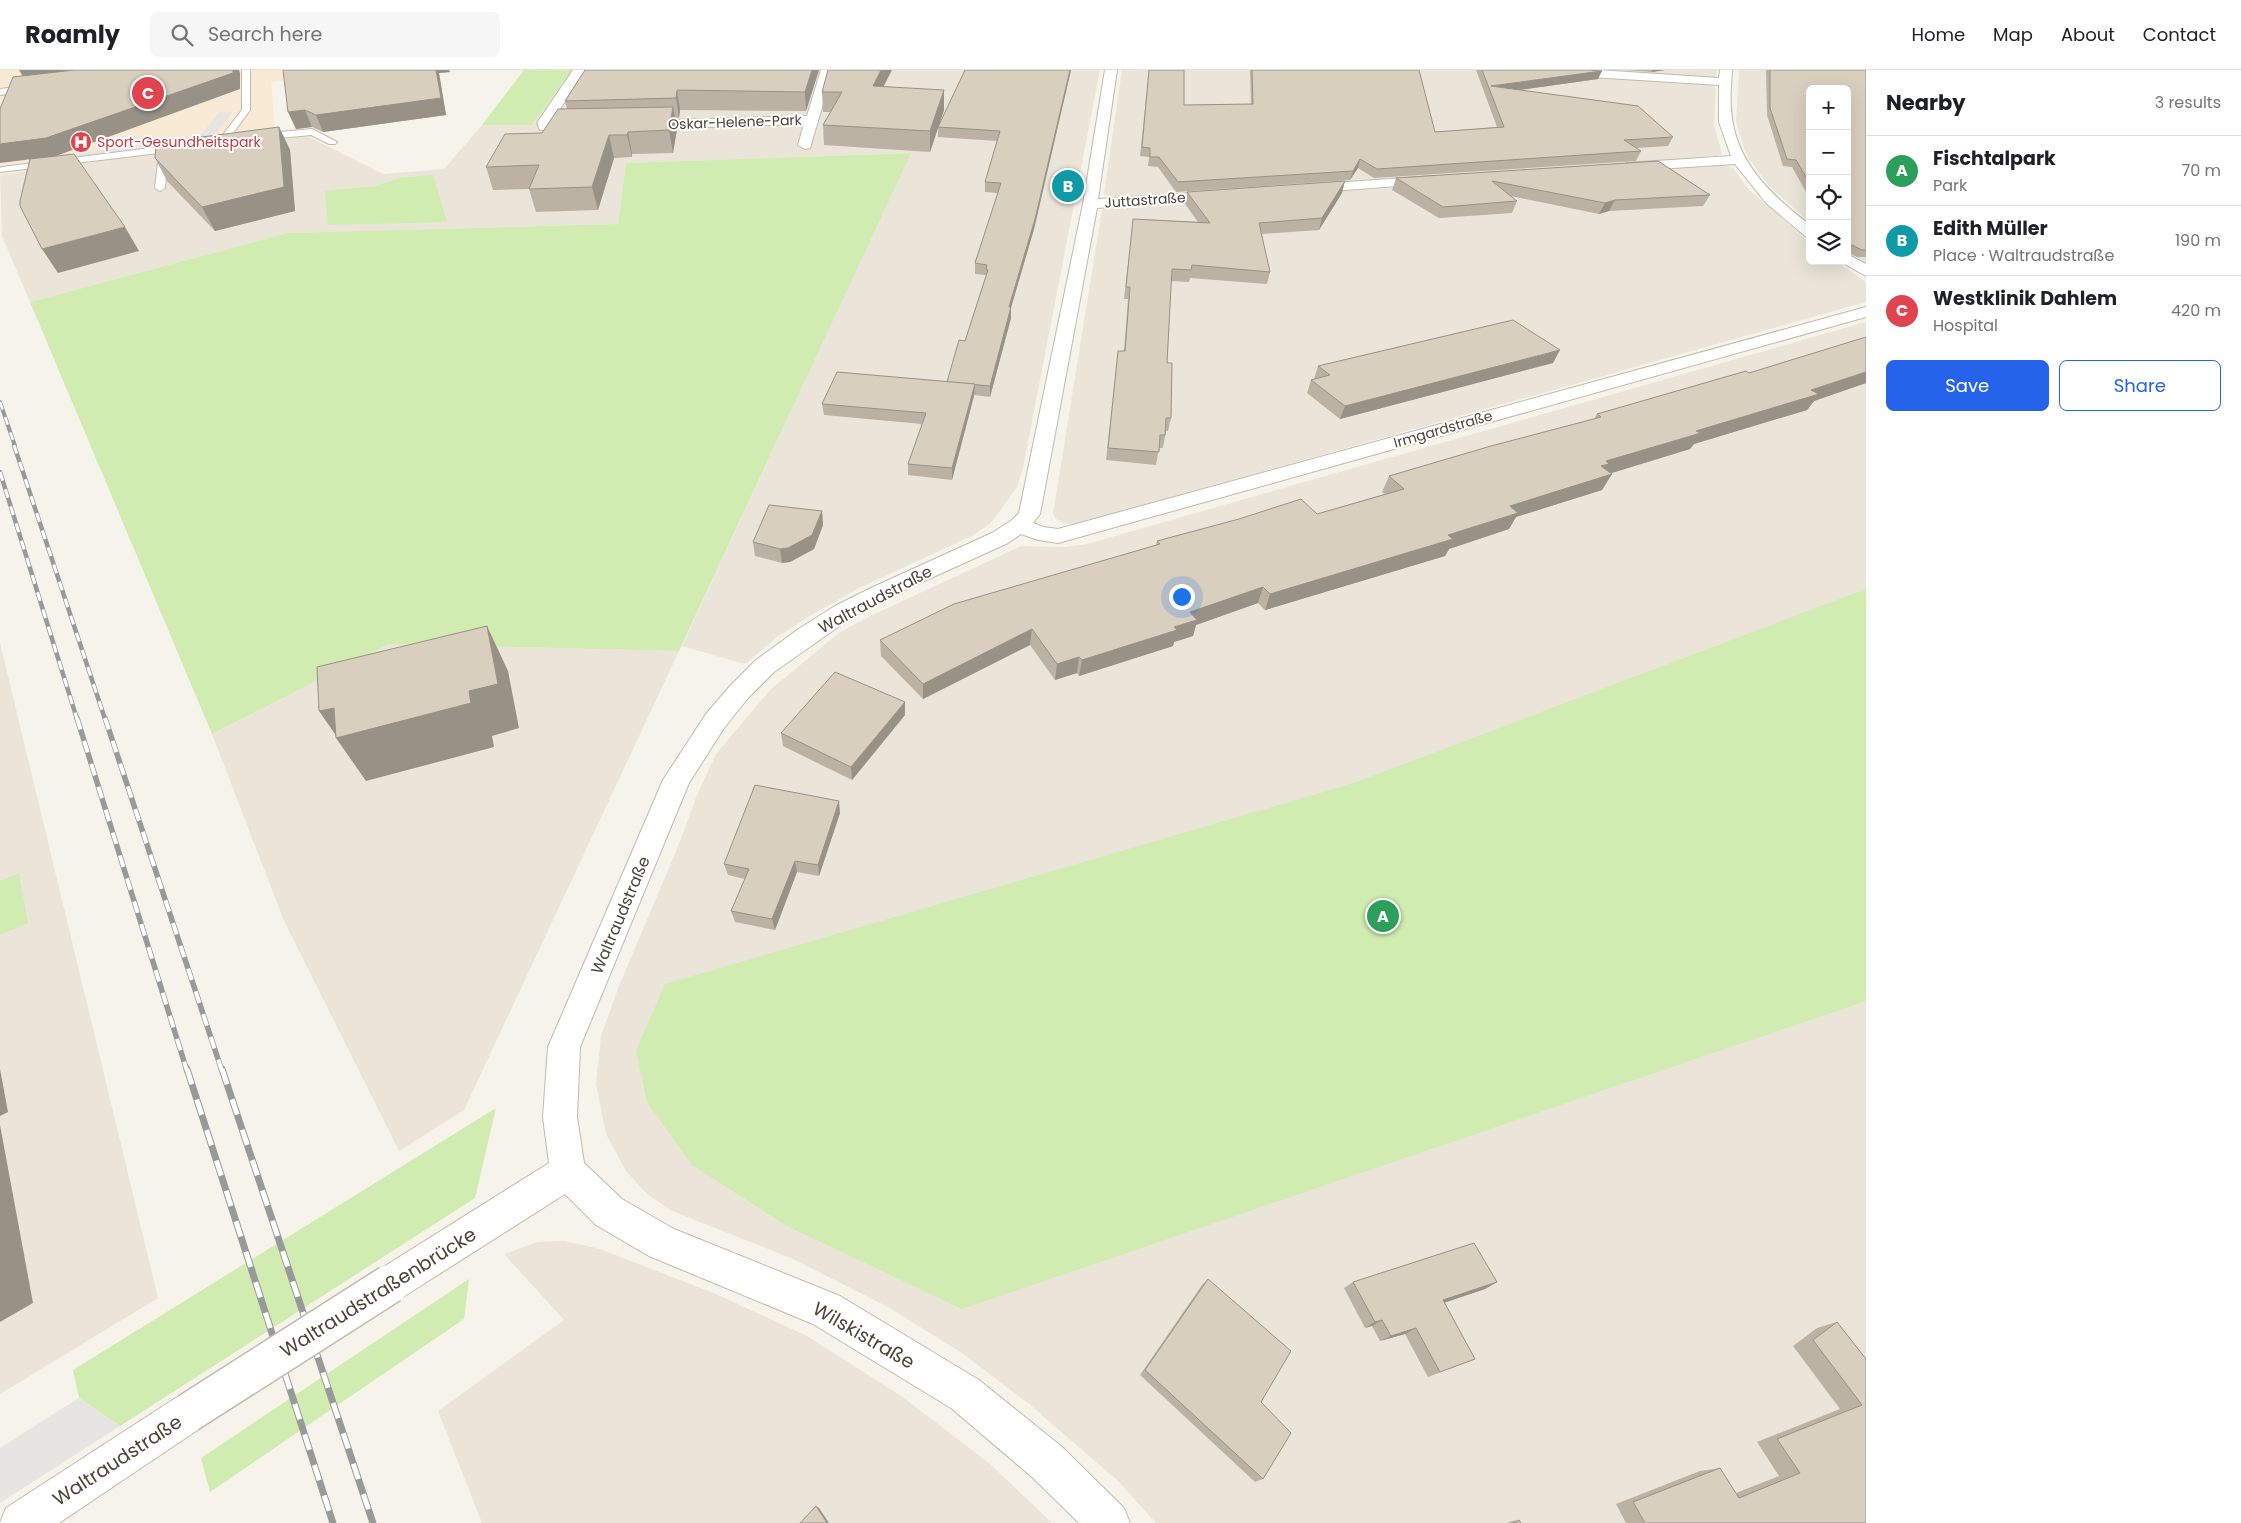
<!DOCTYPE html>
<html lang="en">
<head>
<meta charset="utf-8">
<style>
  body { margin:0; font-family:Poppins,sans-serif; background:#f6f6f6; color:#202124 }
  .controls { position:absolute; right:15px; top:15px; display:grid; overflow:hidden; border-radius:8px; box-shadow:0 5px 20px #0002 }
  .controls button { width:45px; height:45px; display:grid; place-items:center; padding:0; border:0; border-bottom:1px solid #e0e0e0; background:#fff; color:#202124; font:25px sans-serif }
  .you { position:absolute; left:1181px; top:526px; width:18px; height:18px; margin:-12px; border:4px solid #fff; border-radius:50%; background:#1a73e8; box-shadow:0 0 0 8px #1a73e833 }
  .badge { display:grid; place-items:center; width:32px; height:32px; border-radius:50%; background:#2563eb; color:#fff; font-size:16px; font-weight:700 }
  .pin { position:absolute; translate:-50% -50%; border:2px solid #fff; box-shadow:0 1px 5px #0006 }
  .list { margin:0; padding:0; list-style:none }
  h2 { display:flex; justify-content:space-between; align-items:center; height:65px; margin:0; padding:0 20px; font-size:21px }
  h2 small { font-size:16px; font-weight:400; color:#757577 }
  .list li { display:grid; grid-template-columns:32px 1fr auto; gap:15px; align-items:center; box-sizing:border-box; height:70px; padding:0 20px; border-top:1px solid #e0e0e0 }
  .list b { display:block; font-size:19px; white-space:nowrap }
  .list p { margin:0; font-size:16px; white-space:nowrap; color:#757577 }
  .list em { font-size:16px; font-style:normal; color:#757577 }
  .actions { display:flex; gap:10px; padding:15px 20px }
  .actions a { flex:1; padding:11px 0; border:1px solid #2563eb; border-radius:8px; text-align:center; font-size:18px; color:#2563eb }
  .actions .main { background:#2563eb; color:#fff }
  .icon { flex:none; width:28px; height:28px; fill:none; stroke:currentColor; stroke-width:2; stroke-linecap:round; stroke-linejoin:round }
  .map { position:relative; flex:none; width:1866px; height:1453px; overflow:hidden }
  header { display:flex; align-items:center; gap:30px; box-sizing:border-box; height:70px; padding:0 25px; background:#fff; border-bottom:1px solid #e0e0e0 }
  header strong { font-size:24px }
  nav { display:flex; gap:28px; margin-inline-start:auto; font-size:18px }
  .search { width:350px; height:45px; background:#f6f6f6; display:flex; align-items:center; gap:12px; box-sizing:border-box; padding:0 18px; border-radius:8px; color:#757577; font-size:19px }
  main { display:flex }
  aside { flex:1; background:#fff }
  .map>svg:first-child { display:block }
  .residential { fill:#eae5d8 }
  .commercial { fill:#f8ead5 }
  .green { fill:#d0ecb1 }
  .parking { fill:#e7e5e2 }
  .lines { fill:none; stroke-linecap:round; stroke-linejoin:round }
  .service-casing { stroke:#c2bbac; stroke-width:2 }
  .minor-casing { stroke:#c2bbac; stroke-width:2 }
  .service { fill:#fff; fill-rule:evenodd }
  .minor { fill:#fff; fill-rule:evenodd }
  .rail-far3-casing { stroke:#999; stroke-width:4 }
  .rail-far2-casing { stroke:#999; stroke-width:4.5 }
  .rail-far1-casing { stroke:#999; stroke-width:5.5 }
  .rail-casing { stroke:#999; stroke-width:7 }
  .rail-far3 { stroke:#fff; stroke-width:2.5; stroke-dasharray:8; stroke-linecap:butt }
  .rail-far2 { stroke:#fff; stroke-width:3; stroke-dasharray:9; stroke-linecap:butt }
  .rail-far1 { stroke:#fff; stroke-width:4; stroke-dasharray:12; stroke-linecap:butt }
  .rail { stroke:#fff; stroke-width:5; stroke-dasharray:16; stroke-linecap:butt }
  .minor-bridge-casing { stroke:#c2bbac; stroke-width:41; stroke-linecap:butt }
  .minor-bridge { stroke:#fff; stroke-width:38 }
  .wall { fill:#bbb2a4 }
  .shaded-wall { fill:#989186 }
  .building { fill:#d9cfbf; stroke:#989186 }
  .labels { text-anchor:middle; stroke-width:4; stroke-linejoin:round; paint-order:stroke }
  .far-street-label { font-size:14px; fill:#4b4437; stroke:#fff }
  .far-health-label { font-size:14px; fill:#be3a42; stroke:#fff; text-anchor:start }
  .street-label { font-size:16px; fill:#4b4437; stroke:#fff }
  .near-street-label { font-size:19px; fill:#4b4437; stroke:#fff }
</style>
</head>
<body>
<header>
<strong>Roamly</strong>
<div class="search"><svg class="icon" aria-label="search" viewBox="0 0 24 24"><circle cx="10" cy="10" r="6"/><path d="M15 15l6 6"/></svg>Search here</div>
<nav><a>Home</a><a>Map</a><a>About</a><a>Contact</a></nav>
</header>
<main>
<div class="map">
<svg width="1866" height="1453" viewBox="0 0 1866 1453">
  <rect width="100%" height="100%" fill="#f6f3ea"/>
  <g class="residential">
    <polygon points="572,0 1100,0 1023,398 1017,417 991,453 972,466 857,519 803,550 777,567 745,594 682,576 910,83 626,93 618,154 288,163 30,232 2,166 0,105 201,77 202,80 307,66 383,104 444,99 482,55 532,55"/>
    <polygon points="1122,0 1504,0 1705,13 1716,18 1714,55 1722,83 1718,86 1111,128 1104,124"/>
    <polygon points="1579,0 1717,0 1715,8"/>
    <polygon points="1739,0 1866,0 1866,194 1847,181 1847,19 1810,19 1810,153 1768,115 1749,89 1744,78 1736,51"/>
    <polygon points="1721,94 1733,98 1748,119 1810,173 1810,191 1836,191 1866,212 1866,232 1126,440 1072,454 1064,453 1056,449 1053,444 1102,140 1105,138"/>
    <polygon points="1866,252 1866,1453 1156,1453 1118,1411 1029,1334 962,1283 888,1237 791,1188 672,1141 647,1124 626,1101 606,1064 596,1014 601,966 619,916 677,779 697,725 716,684 771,619 839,563 866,548 1021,476 1065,477 1087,474"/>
    <polygon points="0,573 158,1228 0,1324"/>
    <polygon points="389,574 679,581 464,1040 399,1081 284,851 212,664"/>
    <polygon points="564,1171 600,1179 716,1224 807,1266 901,1326 989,1393 1052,1453 482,1453 438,1341 564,1250 504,1184 538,1172"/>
  </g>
  <polygon class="commercial" points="0,0 364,0 271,12 275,62 294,60 307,66 202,80 201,77 0,105"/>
  <g class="green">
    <polygon points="524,0 572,0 532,55 482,55"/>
    <polygon points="911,83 679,581 389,574 212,664 30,232 288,163 618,154 626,93"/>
    <polygon points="433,105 447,152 328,155 325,121 377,116 399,108"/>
    <polygon points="1866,519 1866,931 962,1239 787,1156 692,1095 647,1032 636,980 665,914 1351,714"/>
    <polygon points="19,803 28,853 0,865 0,811"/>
    <polygon points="496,1038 475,1128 120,1356 79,1328 73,1300"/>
    <polygon points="469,1209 464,1249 210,1422 201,1388"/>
  </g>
  <g class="parking">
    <polygon points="219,42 232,42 215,65 195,72 67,90 68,85 199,67"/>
    <polygon points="79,1328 120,1356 0,1433 0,1378"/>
  </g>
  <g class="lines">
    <g class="service-casing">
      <g id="service">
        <polygon points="242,0 250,0 250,40 226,73 220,73 218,71 242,40"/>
        <polygon points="33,15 36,16 36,20 0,25 0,19"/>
        <polygon points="312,59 337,72 335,74 329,74 311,65 259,70 254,67 259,64"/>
        <polygon points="182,74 185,75 185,79 168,82 165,118 160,121 155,118 159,83 0,102 0,98 2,97"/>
      </g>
    </g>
    <g class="minor-casing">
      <g id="minor">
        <polygon points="573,0 585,0 551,53 584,53 591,57 584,61 540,60 537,53"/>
        <polygon points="821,0 833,0 810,78 805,79 798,75 804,54 640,59 633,55 640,51 807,46"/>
        <polygon points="1105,0 1117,0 1098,129 1224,121 1229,122 1231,125 1229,128 1224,129 1097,138 1040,444 1033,453 1043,457 1058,459 1866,237 1866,247 1058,473 1038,470 1021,464 1008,473 887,528 851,548 774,602 748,628 724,658 689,713 580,977 577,1047 584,1093 622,1129 674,1159 840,1226 979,1310 1062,1377 1124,1438 1130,1453 1079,1453 1032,1407 951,1338 813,1254 649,1186 596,1155 565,1124 403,1227 390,1233 377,1227 371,1214 377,1201 549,1093 543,1047 548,977 663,710 706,644 730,616 756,590 800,558 835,536 871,518 992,463 1012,450 1019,443 1083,134"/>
        <path d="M 1537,0 L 1598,0 L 1719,8 L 1720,0 L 1732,0 C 1731,18 1729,36 1733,54 C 1741,98 1776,129 1810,155 L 1810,168 L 1805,166 L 1766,133 L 1735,94 L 1626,101 L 1619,97 L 1626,93 L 1731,86 L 1719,52 L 1719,15 L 1543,4 Z"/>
        <polygon points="1431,106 1436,107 1438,110 1436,113 1307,123 1300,119 1307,115"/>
        <polygon points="1847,184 1866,194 1866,206 1841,192 1847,191"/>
        <polygon points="188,1323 202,1329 208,1343 202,1357 59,1453 0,1453 6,1438 174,1329"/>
      </g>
    </g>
    <use href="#service" class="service"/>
    <use href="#minor" class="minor"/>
    <g class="rail-far3-casing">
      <polyline id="rail-far3" points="0,332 15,376"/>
    </g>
    <g class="rail-far2-casing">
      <g id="rail-far2">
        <polyline points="14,375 105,649"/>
        <polyline points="0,402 77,649"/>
      </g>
    </g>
    <g class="rail-far1-casing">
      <g id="rail-far1">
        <polyline points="77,648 187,1001"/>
        <polyline points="105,648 222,1001"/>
      </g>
    </g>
    <g class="rail-casing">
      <g id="rail">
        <polyline points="187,999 333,1453"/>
        <polyline points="222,999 373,1453"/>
      </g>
    </g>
    <use href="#rail-far3" class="rail-far3"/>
    <use href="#rail-far2" class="rail-far2"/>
    <use href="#rail-far1" class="rail-far1"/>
    <use href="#rail" class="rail"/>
    <g class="minor-bridge-casing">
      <polyline id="minor-bridge" points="188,1343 390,1214"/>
    </g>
    <use href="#minor-bridge" class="minor-bridge"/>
  </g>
  <g class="wall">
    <polygon points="283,0 450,2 439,3 446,45 323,62 312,57 296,59"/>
    <polygon points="585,0 819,0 806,41 680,40 679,48 675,48 677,59 673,83 632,84 632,87 614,88 598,140 536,142 529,119 493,120 486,97 542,63 567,39 565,31"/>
    <polygon points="1071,0 1034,159 1011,237 1011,248 990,327 974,325 952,410 908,405 908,394 922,354 824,345 822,334 947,312 965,271 986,205 975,204 975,193 998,123 985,122 985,112 997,71 938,67 938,57"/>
    <polygon points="1149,0 1184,35 1251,34 1250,0 1419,0 1435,62 1497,57 1476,0 1588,0 1598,9 1520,20 1673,67 1668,76 1636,78 1641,81 1636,91 1374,108 1358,98 1350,110 1176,122 1158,97 1148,96 1149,87 1140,86"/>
    <polygon points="1626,0 1665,0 1652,2"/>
    <polygon points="1766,0 1866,0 1866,187 1857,187 1847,182 1847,19 1810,19 1810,129 1792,97 1783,96 1767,45"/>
    <polygon points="883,17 944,40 930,82 824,75 823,55 831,42 823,42 822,22"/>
    <polygon points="279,57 290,80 295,141 215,161 167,111 155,88"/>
    <polygon points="1658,91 1710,125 1703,136 1609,141 1599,144 1510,126 1517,131 1512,143 1439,148 1392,120 1396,108"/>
    <polygon points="1187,122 1342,123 1319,160 1261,164 1270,202 1267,214 1190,208 1189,212 1171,211 1167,293 1171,348 1168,361 1166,361 1163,378 1159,378 1156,395 1106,390 1118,281 1124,281 1128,229 1124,229 1133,149 1198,152 1185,134"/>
    <polygon points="1866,267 1866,313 1814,331 1807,340 1694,374 1690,379 1611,403 1612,404 1602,420 1516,447 1509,459 1449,479 1445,486 1265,540 1258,533 1196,555 1193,566 1174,572 1173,576 1079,606 1077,603 1055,610 1030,575 923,629 881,586 880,570 1156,476 1157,471 1317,444 1385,424 1382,422 1389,406 1594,349 1597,344 1749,303"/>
    <polygon points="1553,293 1340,349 1307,323 1311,310 1314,309 1318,296"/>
    <polygon points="822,441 823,455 814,479 790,492 782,493 755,486 753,472"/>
    <polygon points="905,632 905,645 852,710 783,676 781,663"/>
    <polygon points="840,743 819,806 797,802 775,860 735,852 731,841 745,809 728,805 724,794"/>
    <polygon points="1208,1209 1261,1332 1263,1409 1255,1412 1140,1305 1202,1215"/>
    <polygon points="1353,1212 1497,1212 1485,1219 1444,1232 1475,1289 1428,1307 1405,1264 1380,1271 1372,1256 1365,1258 1344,1218"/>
    <polygon points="1837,1252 1866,1289 1866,1453 1626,1453 1616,1434 1700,1401 1720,1398 1736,1423 1779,1406 1757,1372 1840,1339 1793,1276 1817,1258"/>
    <polygon points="1519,1450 1521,1453 1507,1453 1512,1451"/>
  </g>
  <g class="shaded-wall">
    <polygon points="19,0 126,0 27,13"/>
    <polygon points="233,0 239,0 240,3 240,19 56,86 0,93 0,74"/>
    <polygon points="436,0 449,0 450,2 439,3 446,45 323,62 316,45"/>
    <polygon points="812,0 819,0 806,41 805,22"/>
    <polygon points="881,0 892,0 874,35 873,16"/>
    <polygon points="1070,0 1071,0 1034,159 1008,248 1009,237"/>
    <polygon points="1653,0 1665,0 1652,2"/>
    <polygon points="1602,1 1598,9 1491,24 1491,16"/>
    <polygon points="677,20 680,40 679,48 676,28"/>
    <polygon points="944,20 944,40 930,82 930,61"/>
    <polygon points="673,37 677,59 673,83 669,60"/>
    <polygon points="305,40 312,57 296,59 288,42"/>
    <polygon points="279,57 290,80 295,141 215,161 202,137"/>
    <polygon points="628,62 632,84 632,87 627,65"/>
    <polygon points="609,65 614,88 598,140 592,117"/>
    <polygon points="1360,89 1358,98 1350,110 1353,101"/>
    <polygon points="1345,111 1342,123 1319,160 1322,148"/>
    <polygon points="1615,130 1609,141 1599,144 1605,133"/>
    <polygon points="125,157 139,181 58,203 42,179"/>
    <polygon points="1011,237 1011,248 990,327 990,316"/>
    <polygon points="1560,280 1553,293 1340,349 1345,336"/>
    <polygon points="1866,302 1866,313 1814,331 1807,340 1694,374 1690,379 1602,406 1612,404 1602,420 1516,447 1509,459 1449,479 1445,486 1265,540 1270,524 1448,465 1510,436 1601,396 1606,391 1811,320"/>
    <polygon points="975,314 974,326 952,410 952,398"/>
    <polygon points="822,441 823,455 814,479 790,492 782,493 780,479"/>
    <polygon points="1263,517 1258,533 1196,555 1193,566 1174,572 1173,576 1079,606 1082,590 1174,557 1190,542"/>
    <polygon points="487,556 508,601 519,658 492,666 494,677 366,711 336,668 337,667 319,641 334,638 469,621"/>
    <polygon points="1032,559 1030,575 923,629 923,614"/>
    <polygon points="1079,587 1077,603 1055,610 1057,594"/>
    <polygon points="905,632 905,645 852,710 851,697"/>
    <polygon points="839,731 840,743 819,806 818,795"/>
    <polygon points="795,791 797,802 775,860 772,849"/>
    <polygon points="0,999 8,1042 0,1046"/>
    <polygon points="0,1055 33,1233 0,1252"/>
    <polygon points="1497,1212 1485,1219 1432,1237 1443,1230"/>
    <polygon points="1382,1250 1372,1256 1365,1258 1375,1252"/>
    <polygon points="1416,1258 1405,1264 1380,1271 1391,1266"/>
    <polygon points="816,1436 819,1438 829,1453 827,1453"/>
  </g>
  <g class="building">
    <polygon points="74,0 233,0 233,3 46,68 0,74 0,39 13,7"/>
    <polygon points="283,0 436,0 441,28 316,45 305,40 288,42"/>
    <polygon points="585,0 812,0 805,22 677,20 676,28 565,31"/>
    <polygon points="828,0 881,0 873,16 944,20 930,61 823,55 842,22 822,22"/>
    <polygon points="965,0 1070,0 1035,149 1009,237 1011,237 990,316 947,312 959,270 965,271 988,200 986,199 987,195 975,193 1001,113 985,112 1000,61 938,57"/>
    <polygon points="1149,0 1184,0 1184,35 1253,34 1252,0 1419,0 1435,62 1504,57 1482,0 1588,0 1602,1 1491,16 1638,36 1673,67 1624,70 1641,81 1377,99 1360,89 1353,101 1178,112 1159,87 1150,87 1150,78 1142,77"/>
    <polygon points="1770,0 1866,0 1866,180 1862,180 1852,175 1848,181 1847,179 1847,19 1810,19 1810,114 1796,90 1787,89 1770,38"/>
    <polygon points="673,37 669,60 628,62 627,65 609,65 592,117 529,119 539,95 486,97 505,64 542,63 558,39"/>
    <polygon points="279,57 284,117 202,137 155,88 156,73"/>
    <polygon points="74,84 125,157 42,179 20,136 20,131 30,89"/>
    <polygon points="1658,91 1710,125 1615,130 1605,133 1492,111 1517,131 1443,137 1396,108"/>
    <polygon points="1345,111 1322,148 1259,153 1270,202 1192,195 1191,200 1172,199 1167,293 1172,293 1171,348 1166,348 1165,365 1160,365 1159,382 1108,378 1118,281 1125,281 1130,217 1126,217 1133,149 1210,153 1187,122"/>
    <polygon points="1513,250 1560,280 1345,336 1311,310 1330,305 1318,296"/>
    <polygon points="1866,267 1866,302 1811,320 1819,324 1696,361 1701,363 1606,391 1609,394 1601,396 1612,404 1510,436 1518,443 1448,465 1453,469 1270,524 1263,517 1190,542 1197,550 1174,557 1177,560 1082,590 1079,587 1057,594 1032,559 923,614 880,570 954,534 1160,474 1157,471 1239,449 1301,429 1317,444 1404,419 1389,406 1491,376 1601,347 1597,344 1746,301 1749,303"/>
    <polygon points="837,302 975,314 952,398 908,394 926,343 822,334"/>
    <polygon points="769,435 822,441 812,465 788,478 780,479 753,472"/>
    <polygon points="487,556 498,614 469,621 471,633 336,668 334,638 319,641 317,597"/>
    <polygon points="835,602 905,632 851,697 781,663"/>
    <polygon points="755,715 839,731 818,795 795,791 772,849 731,841 749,799 724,794"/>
    <polygon points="1474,1173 1497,1212 1443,1230 1475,1289 1440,1302 1416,1258 1391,1266 1382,1250 1375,1252 1353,1212"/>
    <polygon points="1208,1209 1291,1281 1261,1332 1291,1363 1263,1409 1145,1300"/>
    <polygon points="1837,1252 1866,1289 1866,1453 1645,1453 1633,1432 1720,1398 1739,1428 1800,1403 1777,1369 1862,1335 1813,1270"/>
    <polygon points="816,1436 827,1453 800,1453"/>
    <polygon points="1519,1450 1521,1453 1513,1453"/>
  </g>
  <defs>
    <g id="hospital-disc" transform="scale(1.125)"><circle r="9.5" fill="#e0444e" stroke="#fff"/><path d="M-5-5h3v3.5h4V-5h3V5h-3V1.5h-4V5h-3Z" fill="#fff"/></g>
  </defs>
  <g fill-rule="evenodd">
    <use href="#hospital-disc" x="81" y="72"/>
  </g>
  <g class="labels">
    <g class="far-street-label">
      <text transform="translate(735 52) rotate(-2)" y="5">Oskar-Helene-Park</text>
      <text transform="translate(1145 130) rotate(-4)" y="5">Juttastraße</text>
      <text transform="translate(1443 359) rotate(-16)" y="5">Irmgardstraße</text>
    </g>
    <g class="far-health-label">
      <text x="97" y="77">Sport-Gesundheitspark</text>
    </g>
    <g class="street-label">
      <text transform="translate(875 529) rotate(-28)" y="6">Waltraudstraße</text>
      <text transform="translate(620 845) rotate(-67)" y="6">Waltraudstraße</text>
    </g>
    <g class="near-street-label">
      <text transform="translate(378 1222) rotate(-32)" y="7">Waltraudstraßenbrücke</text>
      <text transform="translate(864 1265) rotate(30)" y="7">Wilskistraße</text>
      <text transform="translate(117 1390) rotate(-33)" y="7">Waltraudstraße</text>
    </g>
  </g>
</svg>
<div class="controls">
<button>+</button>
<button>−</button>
<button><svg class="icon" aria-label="locate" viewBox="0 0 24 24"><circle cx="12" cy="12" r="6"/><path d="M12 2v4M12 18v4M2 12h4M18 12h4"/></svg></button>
<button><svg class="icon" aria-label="layers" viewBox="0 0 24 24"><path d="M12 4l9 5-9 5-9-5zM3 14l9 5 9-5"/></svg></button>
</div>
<div class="you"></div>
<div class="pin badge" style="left:1383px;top:846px;background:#2e9e5b">A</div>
<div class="pin badge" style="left:1068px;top:116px;background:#0f9aa8">B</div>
<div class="pin badge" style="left:148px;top:23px;background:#e0444e">C</div>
</div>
<aside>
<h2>Nearby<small>3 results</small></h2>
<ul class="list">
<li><span class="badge" style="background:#2e9e5b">A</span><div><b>Fischtalpark</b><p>Park</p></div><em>70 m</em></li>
<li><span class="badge" style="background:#0f9aa8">B</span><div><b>Edith Müller</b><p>Place · Waltraudstraße</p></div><em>190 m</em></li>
<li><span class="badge" style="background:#e0444e">C</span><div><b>Westklinik Dahlem</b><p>Hospital</p></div><em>420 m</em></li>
</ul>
<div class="actions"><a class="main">Save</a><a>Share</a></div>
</aside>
</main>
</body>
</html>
